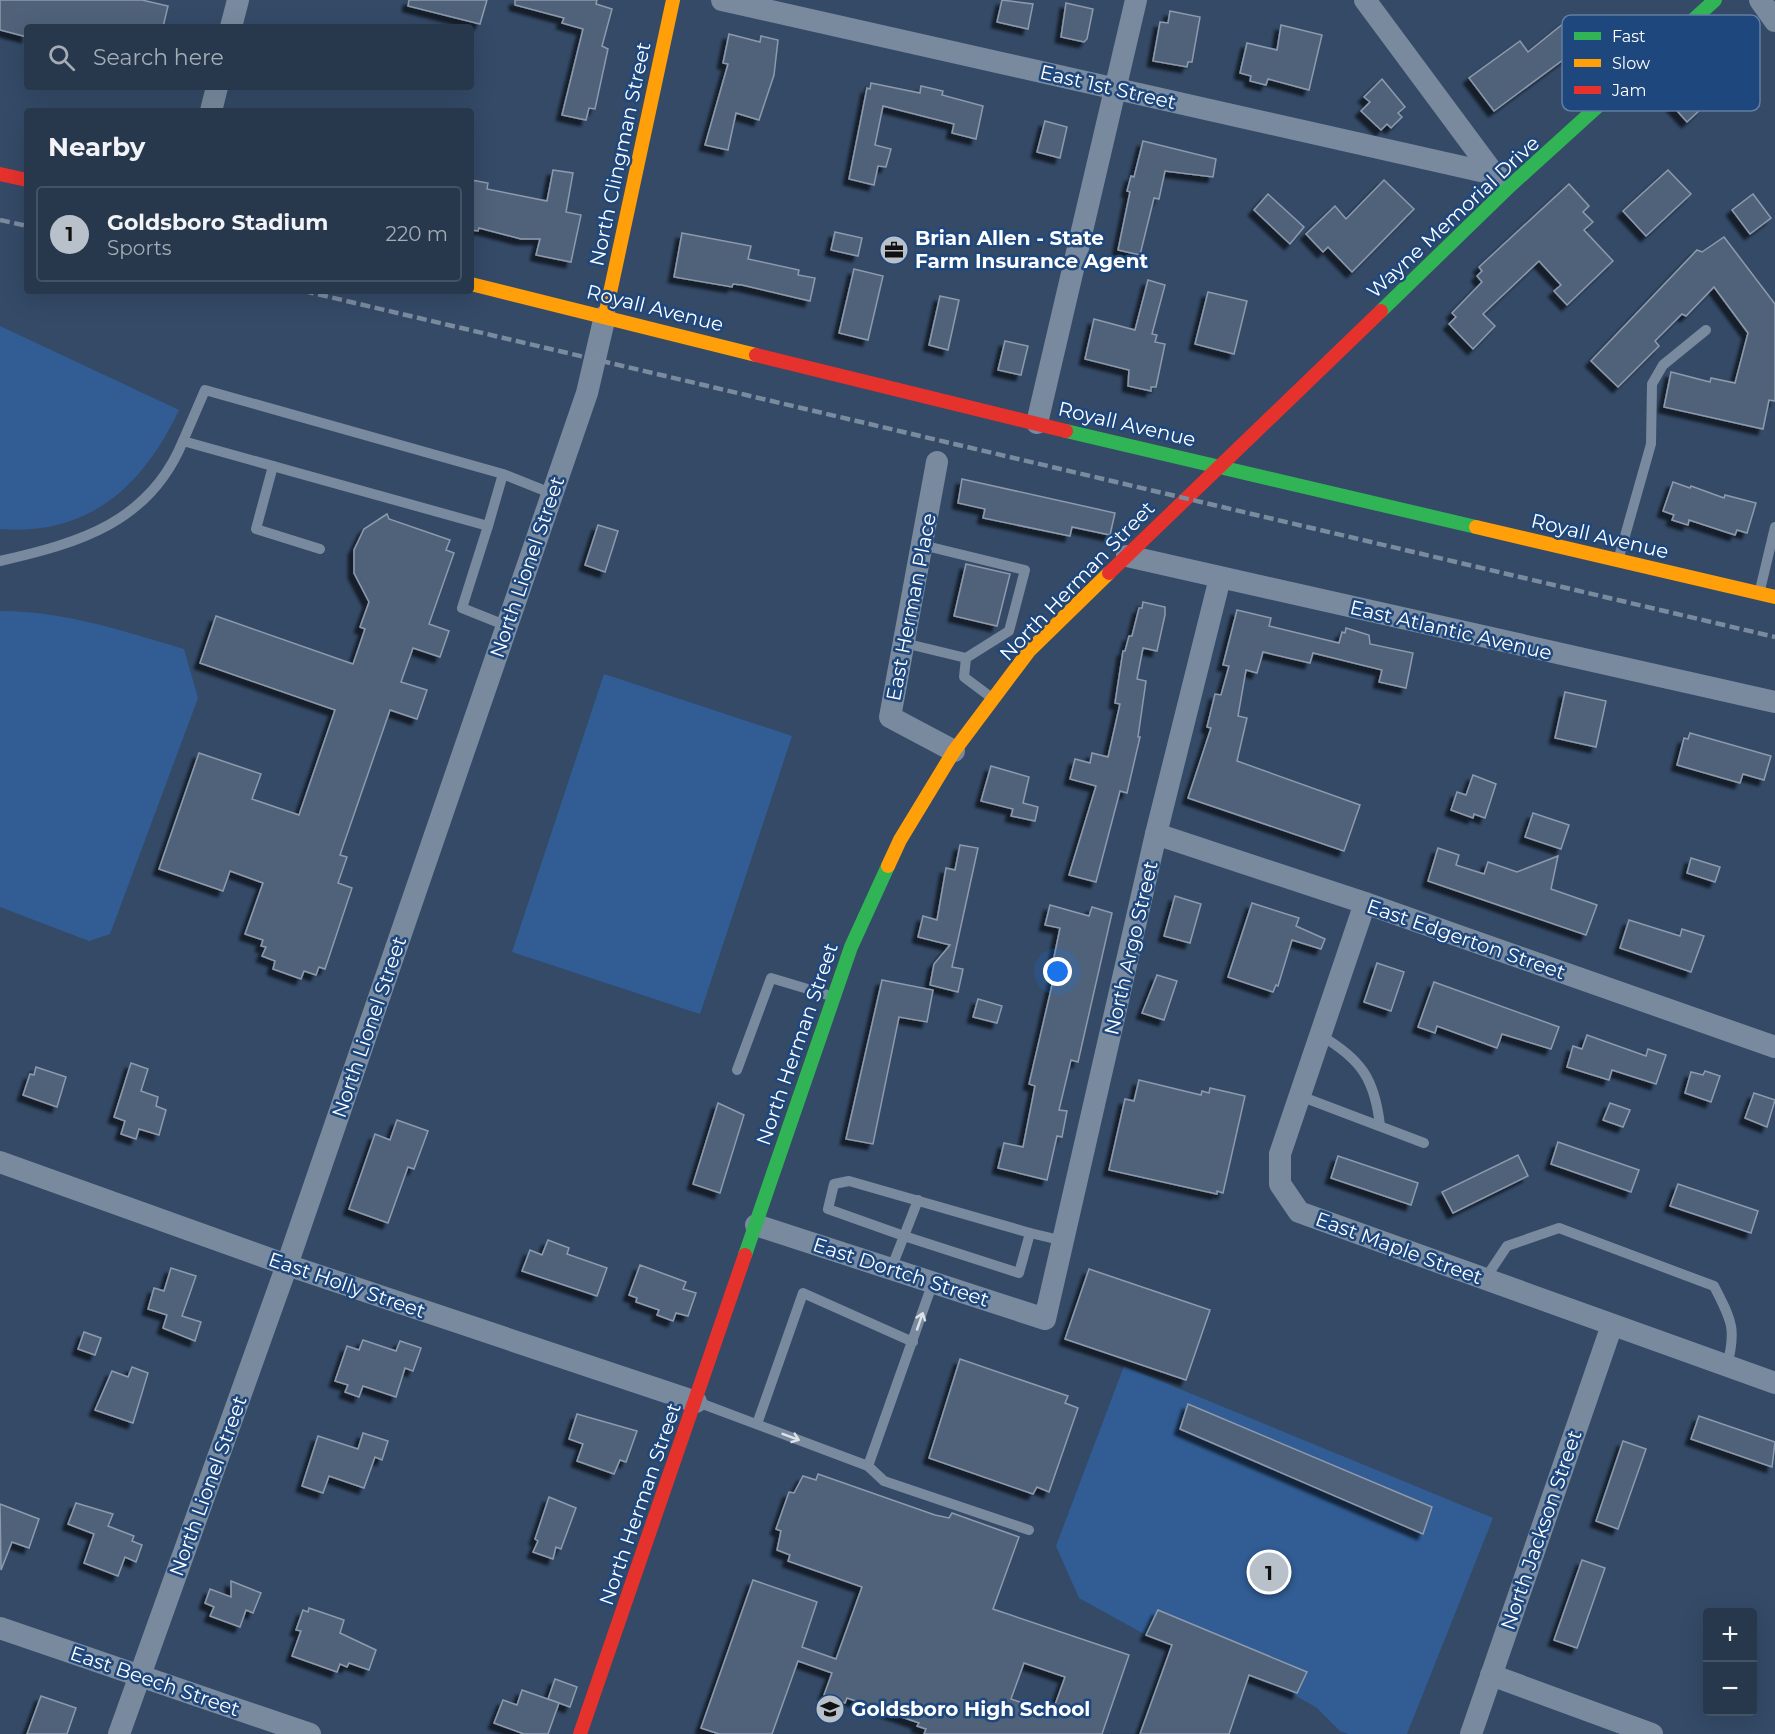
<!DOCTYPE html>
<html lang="en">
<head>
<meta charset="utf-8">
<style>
  body { margin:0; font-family:Montserrat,sans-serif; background:#2f3f54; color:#f1f3f6 }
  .controls { position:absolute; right:18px; bottom:18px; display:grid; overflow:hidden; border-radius:6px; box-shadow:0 6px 24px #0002 }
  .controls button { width:54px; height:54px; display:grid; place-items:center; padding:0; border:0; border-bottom:2px solid #435265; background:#27384d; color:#f1f3f6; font:30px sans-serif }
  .you { position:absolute; left:1058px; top:972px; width:21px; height:21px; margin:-15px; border:4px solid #fff; border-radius:50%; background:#1a73e8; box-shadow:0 0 0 9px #1a73e833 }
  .badge { display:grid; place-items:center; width:39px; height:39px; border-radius:50%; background:#b8c0ca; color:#111; font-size:20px; font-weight:700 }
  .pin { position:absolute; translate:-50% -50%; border:3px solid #fff; box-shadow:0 2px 6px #0006 }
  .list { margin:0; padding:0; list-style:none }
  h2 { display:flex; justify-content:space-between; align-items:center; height:78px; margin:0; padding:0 24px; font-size:26px }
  h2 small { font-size:20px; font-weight:400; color:#a4acb6 }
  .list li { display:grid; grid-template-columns:39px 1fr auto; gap:18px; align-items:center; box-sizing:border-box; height:96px; margin:0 12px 12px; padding:0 12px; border:2px solid #435265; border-radius:6px }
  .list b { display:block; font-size:22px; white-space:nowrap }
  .list p { margin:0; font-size:20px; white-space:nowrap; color:#a4acb6 }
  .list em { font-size:20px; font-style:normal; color:#a4acb6 }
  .icon { flex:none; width:33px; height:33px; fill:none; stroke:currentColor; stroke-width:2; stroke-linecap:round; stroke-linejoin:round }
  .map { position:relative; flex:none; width:1775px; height:1734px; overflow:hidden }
  .search { position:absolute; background:#27384d; box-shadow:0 6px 24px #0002; left:24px; top:24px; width:450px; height:66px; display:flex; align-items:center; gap:15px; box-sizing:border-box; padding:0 21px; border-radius:6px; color:#a4acb6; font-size:22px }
  .panel { position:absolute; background:#27384d; box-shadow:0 6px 24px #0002; left:24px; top:108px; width:450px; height:186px; border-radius:6px }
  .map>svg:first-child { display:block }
  .green { fill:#315d94 }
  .building { fill:#506279; stroke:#8d9aad; stroke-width:1.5; fill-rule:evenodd; filter:url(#shadow) }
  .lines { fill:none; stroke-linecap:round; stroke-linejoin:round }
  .lane { stroke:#798a9e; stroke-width:10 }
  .street { stroke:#798a9e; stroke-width:22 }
  .fast { stroke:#30b455; stroke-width:14 }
  .slow { stroke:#ff9f0a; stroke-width:14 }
  .jam { stroke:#e5322d; stroke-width:14 }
  .rail { stroke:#7b8b9e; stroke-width:4.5; stroke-dasharray:10 4.5; stroke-linecap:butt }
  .oneway { stroke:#dee2e7 }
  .labels { text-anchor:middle; stroke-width:5; stroke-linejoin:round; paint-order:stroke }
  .street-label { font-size:20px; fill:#fff; stroke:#1e477d }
  .poi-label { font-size:20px; font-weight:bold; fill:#fff; stroke:#1e477d; text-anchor:start }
  .key { fill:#1e477d; stroke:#627ea4; stroke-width:1.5 }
  .key-label { font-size:16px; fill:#fff }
</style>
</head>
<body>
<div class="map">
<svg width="1775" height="1734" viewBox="0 0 1775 1734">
  <defs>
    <filter id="shadow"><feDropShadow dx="-5.5" dy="5.5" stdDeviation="1.5" flood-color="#0009"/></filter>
  </defs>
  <rect width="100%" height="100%" fill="#344a67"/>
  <g class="green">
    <path d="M 0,326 L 179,410 C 143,486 89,536 0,529 Z"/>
    <path d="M 0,611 C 66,611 122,631 184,649 L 198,698 L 110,934 L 89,941 L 0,907 Z"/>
    <polygon points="604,674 792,736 700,1014 512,952"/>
    <polygon points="1124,1366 1493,1518 1407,1734 1348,1734 1340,1731 1317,1708 1298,1697 1146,1635 1079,1598 1056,1546"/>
  </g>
  <g class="building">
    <polygon points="0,0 142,0 168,6 163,27 27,27 27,37 0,30"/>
    <polygon points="409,0 487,0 480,24 408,6"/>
    <polygon points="515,0 597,0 596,4 612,9 602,46 608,49 595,109 589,108 586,120 562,115 583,29 562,23 564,18 515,5"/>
    <polygon points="1002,0 1033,4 1028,29 997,22"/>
    <polygon points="1066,3 1093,9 1087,39 1084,42 1061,37"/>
    <polygon points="1170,11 1200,17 1192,62 1188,62 1187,67 1153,61 1160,22 1168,23"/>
    <polygon points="1569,19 1587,41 1584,43 1588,48 1574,59 1571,54 1494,111 1469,78 1520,41 1528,52"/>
    <polygon points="1281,25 1322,35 1309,90 1268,79 1266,85 1250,81 1251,76 1240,73 1247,43 1277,50"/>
    <polygon points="729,34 760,42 761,36 778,40 774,75 759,120 736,113 728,150 705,145 728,64 723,63"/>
    <polygon points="1730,36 1747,55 1701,95 1703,97 1695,103 1701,109 1687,122 1662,94"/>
    <polygon points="1382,79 1405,107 1398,113 1402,117 1391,128 1387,124 1381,130 1361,111 1370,102 1364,97"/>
    <polygon points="871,83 920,93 921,86 943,91 942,95 983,106 976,139 952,133 954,124 883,106 875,145 891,149 886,167 878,166 874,185 849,179 867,88 870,89"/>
    <polygon points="1045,121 1067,127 1060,158 1037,152"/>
    <polygon points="1143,141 1216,159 1213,177 1165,171 1159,199 1154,198 1140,255 1118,250 1130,192 1127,191 1131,176 1134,177"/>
    <polygon points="553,170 573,173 566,212 581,215 571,262 536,255 540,239 521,239 479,228 478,231 471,230 471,180 488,183 487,189 547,201"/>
    <polygon points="1668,170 1691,194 1646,236 1623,211"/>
    <polygon points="1384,180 1414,209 1352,272 1328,247 1323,252 1306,234 1335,206 1346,219"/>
    <polygon points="1569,184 1589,206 1583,212 1593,222 1584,230 1613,261 1567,305 1554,291 1561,285 1539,261 1483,314 1495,326 1473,349 1449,324 1456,317 1452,313 1482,282 1477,276 1482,271 1479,267"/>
    <polygon points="1268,194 1304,227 1290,244 1254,210"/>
    <polygon points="1753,194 1771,218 1750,234 1732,210"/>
    <polygon points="835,232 862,238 858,256 831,250"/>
    <polygon points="682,233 751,246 748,259 799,270 798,275 815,278 810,301 742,285 733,284 732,287 674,277"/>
    <polygon points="1724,237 1775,304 1775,401 1769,400 1763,429 1664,407 1671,372 1710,382 1711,378 1735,383 1748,333 1714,287 1686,316 1682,314 1655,341 1659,346 1618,387 1591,361 1697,250 1702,252"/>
    <polygon points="854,269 883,276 868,340 839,333"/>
    <polygon points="1148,280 1165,285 1152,334 1157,335 1155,342 1165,344 1156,387 1151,387 1151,391 1128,386 1129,370 1085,359 1094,319 1135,330"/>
    <polygon points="1208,292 1247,301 1234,354 1195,344"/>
    <polygon points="940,296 959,300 948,350 929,345"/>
    <polygon points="1005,341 1028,346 1021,375 998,370"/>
    <polygon points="962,479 1115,513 1110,535 1072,527 1070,536 983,518 985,509 958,503"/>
    <polygon points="1673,482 1690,488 1691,486 1724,498 1725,495 1756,503 1747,533 1737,530 1735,535 1689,520 1688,525 1672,520 1674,515 1663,511"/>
    <polygon points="387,514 389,519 450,540 446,550 454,553 429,624 449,631 440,657 413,648 401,682 427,690 417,719 390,710 340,855 347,857 338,883 352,888 325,969 319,967 316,975 304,971 301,979 273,969 275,961 262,956 266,947 261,946 263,940 245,934 263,883 230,871 223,891 159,869 199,753 261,774 252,799 299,815 335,710 200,663 216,616 353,664 365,629 360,627 369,602 354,573 354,550 364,529"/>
    <polygon points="598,525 618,531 605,572 585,565"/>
    <polygon points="966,564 1010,574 997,626 954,616"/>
    <polygon points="1143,602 1165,607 1165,615 1157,651 1143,648 1137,679 1146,681 1138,737 1140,737 1127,793 1120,791 1096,882 1069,875 1096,786 1070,779 1075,759 1090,763 1092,753 1108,757 1120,704 1115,703 1123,651 1125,651 1129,636 1132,636 1139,608 1142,608"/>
    <polygon points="1237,610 1271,618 1269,626 1339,643 1342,632 1345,633 1346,628 1369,635 1370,644 1413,653 1406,688 1379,682 1382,670 1313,653 1310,663 1263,652 1257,673 1246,670 1238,716 1247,718 1237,761 1360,805 1344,851 1188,798 1211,728 1207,727 1215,694 1221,695 1229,666 1223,665"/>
    <polygon points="1565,692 1606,701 1596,747 1555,738"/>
    <polygon points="1690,733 1771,756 1764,780 1743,774 1740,783 1677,765 1684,738 1688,739"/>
    <polygon points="991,766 1029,777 1023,803 1038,807 1035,821 1011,816 1013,809 981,801"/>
    <polygon points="1473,775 1496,784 1485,818 1474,814 1473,818 1451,810 1457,792 1466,795"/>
    <polygon points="1533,813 1569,825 1561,849 1525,837"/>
    <polygon points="960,845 978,848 952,967 963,969 958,992 930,985 934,964 950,945 918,937 923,916 937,920 946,868 955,870"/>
    <polygon points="1438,848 1459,855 1456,865 1484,874 1488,862 1517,872 1558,856 1551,889 1597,905 1586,935 1428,881"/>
    <polygon points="1691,858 1720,867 1715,882 1687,873"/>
    <polygon points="1175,896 1201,904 1190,943 1164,936"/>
    <polygon points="1252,903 1299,918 1296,926 1325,939 1321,949 1292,940 1278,986 1276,985 1273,992 1228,977"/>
    <polygon points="1050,905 1089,916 1092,907 1112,913 1078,1062 1071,1060 1059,1110 1067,1111 1062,1137 1057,1136 1047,1180 998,1168 1004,1143 1023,1147 1035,1086 1029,1084 1056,968 1052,967 1060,928 1045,925"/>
    <polygon points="1629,920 1680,936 1682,929 1704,936 1691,972 1620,948"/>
    <polygon points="1377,963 1404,972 1391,1011 1364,1002"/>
    <polygon points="1157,975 1177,981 1164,1020 1142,1013"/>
    <polygon points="882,980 933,990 927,1022 899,1017 873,1144 846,1139"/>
    <polygon points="1434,982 1559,1027 1551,1049 1502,1034 1497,1048 1437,1026 1435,1033 1418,1027"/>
    <polygon points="978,999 1002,1006 997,1023 973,1017"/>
    <polygon points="1587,1035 1646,1056 1648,1049 1666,1055 1656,1084 1612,1070 1609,1080 1567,1067 1573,1046 1582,1049"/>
    <polygon points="131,1063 148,1069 141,1091 158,1097 156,1106 166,1110 159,1135 139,1129 136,1139 121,1134 125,1121 114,1117"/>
    <polygon points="36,1067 66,1077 57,1107 23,1095 30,1074 34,1075"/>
    <polygon points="1705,1071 1720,1076 1711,1102 1685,1093 1691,1072 1703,1075"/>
    <polygon points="1139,1080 1201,1095 1202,1091 1209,1093 1210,1088 1245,1096 1223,1193 1217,1191 1217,1194 1109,1170 1125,1099 1134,1101"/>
    <polygon points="1754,1093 1775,1100 1767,1127 1745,1118"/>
    <polygon points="718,1103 744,1115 720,1193 693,1184"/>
    <polygon points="1610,1103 1630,1110 1623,1127 1603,1120"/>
    <polygon points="397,1120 428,1131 414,1169 408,1167 388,1223 349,1209 375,1134 390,1140"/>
    <polygon points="1558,1142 1639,1170 1631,1192 1551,1164"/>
    <polygon points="1518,1155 1528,1176 1453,1213 1442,1192"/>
    <polygon points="1338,1156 1418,1183 1411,1205 1331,1178"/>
    <polygon points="1678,1184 1758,1211 1751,1233 1670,1206"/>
    <polygon points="548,1240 569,1248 567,1254 607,1268 597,1296 522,1271 530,1250 542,1255"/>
    <polygon points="640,1265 686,1282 683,1289 696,1293 688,1316 676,1313 673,1321 657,1315 659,1310 636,1302 637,1298 629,1295"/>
    <polygon points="171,1268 196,1276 182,1316 201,1322 195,1341 163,1328 167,1315 148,1309 154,1288 164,1291"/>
    <polygon points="1089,1269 1210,1310 1186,1380 1065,1339"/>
    <polygon points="84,1332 101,1338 95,1355 78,1349"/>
    <polygon points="363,1340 396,1351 400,1341 421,1348 413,1371 405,1368 396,1397 363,1386 359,1397 345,1392 348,1385 335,1381 347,1346 359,1350"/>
    <polygon points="960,1359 1068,1396 1065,1403 1078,1408 1049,1492 1037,1487 1033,1494 929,1458"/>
    <polygon points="132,1367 148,1373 133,1423 95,1410 112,1371 128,1377"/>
    <polygon points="1188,1404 1432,1507 1423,1534 1180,1429"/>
    <polygon points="577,1414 637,1431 626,1462 620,1460 614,1474 577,1461 583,1444 569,1439"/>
    <polygon points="1699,1416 1775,1442 1772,1467 1691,1439"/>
    <polygon points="363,1433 388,1441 382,1460 375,1457 364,1488 329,1476 323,1493 302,1486 318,1436 358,1449"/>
    <polygon points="1623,1441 1646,1449 1618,1529 1596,1521"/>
    <path d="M 818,1474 L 935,1515 L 949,1518 L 952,1513 L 1019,1537 L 993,1609 L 1129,1655 L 1102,1734 L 924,1734 L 926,1729 L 917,1726 L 919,1723 L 847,1698 L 845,1703 L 824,1695 L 832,1673 L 798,1661 L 772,1734 L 719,1734 L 701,1728 L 753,1580 L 817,1602 L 802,1647 L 836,1659 L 862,1587 L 788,1561 L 790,1555 L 777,1550 L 781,1531 L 776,1529 L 789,1492 L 794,1493 L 803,1476 L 816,1480 ZM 1024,1663 L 1065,1677 L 1052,1713 L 1011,1699 Z"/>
    <polygon points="549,1497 576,1508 561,1549 556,1547 553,1559 533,1552 538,1541 535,1539"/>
    <polygon points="76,1503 113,1514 108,1526 134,1536 132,1541 142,1545 136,1562 125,1557 118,1576 84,1563 94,1534 68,1524"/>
    <polygon points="0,1504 39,1519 29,1548 12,1542 1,1570"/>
    <polygon points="1582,1560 1605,1568 1577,1648 1554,1640"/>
    <polygon points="231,1581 261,1593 253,1613 246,1610 240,1627 210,1616 214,1607 205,1603 210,1589 231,1597"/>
    <polygon points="309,1608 344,1620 340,1633 376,1650 369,1670 349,1663 347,1667 340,1664 337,1672 292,1656 301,1631 296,1630 303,1610 308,1612"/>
    <polygon points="1158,1610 1307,1672 1297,1693 1249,1675 1229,1734 1140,1734 1172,1645 1146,1635"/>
    <polygon points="555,1679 577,1687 570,1707 548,1699"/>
    <polygon points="522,1690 559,1703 548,1734 524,1734 494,1723 503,1700 517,1705"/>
    <polygon points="41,1696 76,1708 67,1734 27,1734"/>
  </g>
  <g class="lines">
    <g class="lane">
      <polyline points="273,466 256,529 320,549"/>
      <polyline points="503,474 488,526 183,441 205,390 503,474 553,494"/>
      <polyline points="488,526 462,608 507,626"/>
      <polyline points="1619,557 1651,444 1652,384 1663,365 1706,330"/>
      <path d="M 0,561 C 80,543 150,522 183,441"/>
      <polyline points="1760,590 1775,527"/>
      <polyline points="904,643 966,658 1009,631 1025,570 922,545"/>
      <polyline points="966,658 964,677 992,698"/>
      <path d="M 1320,1035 C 1361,1059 1375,1079 1380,1126"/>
      <polyline points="737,1070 771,978 831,996"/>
      <polyline points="1300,1096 1424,1143"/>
      <polyline points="1030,1233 1064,1241"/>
      <polyline points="891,1269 904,1236 1019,1273 1030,1233 849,1181 834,1184 828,1209 904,1236 918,1200"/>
      <path d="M 1485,1279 L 1507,1246 L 1559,1228 L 1714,1286 C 1731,1320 1737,1327 1727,1366"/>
      <polyline points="700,1403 868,1466 933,1282"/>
      <polyline points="757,1424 803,1293 913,1342"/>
      <polyline points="868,1466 884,1481 1029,1530"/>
    </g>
    <g class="street">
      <polyline points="722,0 1494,174"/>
      <polyline points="1365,0 1494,174 1500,178"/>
      <polyline points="1760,0 1775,21"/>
      <polyline points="231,27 238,0"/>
      <polyline points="211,111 217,87"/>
      <polyline points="1037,423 1136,0"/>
      <polyline points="937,462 890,717 954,751"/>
      <polyline points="1127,556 1775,702"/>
      <polyline points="1156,834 1365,903 1775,1047"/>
      <polyline points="1365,903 1280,1154 1280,1184 1299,1212 1775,1383"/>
      <polyline points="0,1162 287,1265 696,1402"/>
      <polyline points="756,1225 1045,1319 1156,834 1220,578"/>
      <polyline points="0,1628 310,1734"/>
      <polyline points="1491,1675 1652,1734"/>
      <polyline points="119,1734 287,1265 587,393 605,316"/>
      <polyline points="1471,1734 1612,1325"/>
    </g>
    <g class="fast">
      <polyline points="1381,311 1511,185 1715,0"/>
      <polyline points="1066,431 1476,527"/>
      <polyline points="745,1255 851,947 888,866"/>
    </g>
    <g class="slow">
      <polyline points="471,284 756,355"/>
      <polyline points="605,316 673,0"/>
      <polyline points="1476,527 1775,597"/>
      <polyline points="888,866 900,840 954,751 1029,651 1109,573"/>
    </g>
    <g class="jam">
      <polyline points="0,174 27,180"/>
      <polyline points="756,355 1066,431"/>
      <polyline points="1109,573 1381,311"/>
      <polyline points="580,1734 745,1255"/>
    </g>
    <g class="rail">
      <polyline points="0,220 27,226"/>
      <polyline points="304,291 1775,637"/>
    </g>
  </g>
  <defs><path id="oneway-shaft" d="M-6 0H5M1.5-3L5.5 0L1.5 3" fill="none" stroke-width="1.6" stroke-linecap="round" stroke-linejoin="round" transform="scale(1.5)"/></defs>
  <g class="oneway">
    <use href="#oneway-shaft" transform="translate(920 1321) rotate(-71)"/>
    <use href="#oneway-shaft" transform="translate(791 1437) rotate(21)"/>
  </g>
  <defs>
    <g id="office-disc" transform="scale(1.5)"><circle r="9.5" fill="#b8c0ca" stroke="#1e477d"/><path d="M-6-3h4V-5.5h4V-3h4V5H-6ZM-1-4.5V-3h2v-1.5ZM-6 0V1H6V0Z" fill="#111"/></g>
    <g id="school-disc" transform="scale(1.5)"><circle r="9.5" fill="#b8c0ca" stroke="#1e477d"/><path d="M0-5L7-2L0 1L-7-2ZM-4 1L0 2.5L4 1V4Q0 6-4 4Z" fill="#111"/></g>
  </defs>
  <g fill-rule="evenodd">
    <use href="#office-disc" x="894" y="250"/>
    <use href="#school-disc" x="830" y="1709"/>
  </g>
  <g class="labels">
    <g class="street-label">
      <text transform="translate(1108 87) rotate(13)" y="7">East 1st Street</text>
      <text transform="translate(620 154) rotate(-78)" y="7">North Clingman Street</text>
      <text transform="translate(1453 217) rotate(-43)" y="7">Wayne Memorial Drive</text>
      <text transform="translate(655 308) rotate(14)" y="7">Royall Avenue</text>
      <text transform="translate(1127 424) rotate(13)" y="7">Royall Avenue</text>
      <text transform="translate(1600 536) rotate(13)" y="7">Royall Avenue</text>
      <text transform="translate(527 567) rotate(-71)" y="7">North Lionel Street</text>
      <text transform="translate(1077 581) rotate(-46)" y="7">North Herman Street</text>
      <text transform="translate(911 607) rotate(-79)" y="7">East Herman Place</text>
      <text transform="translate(1451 630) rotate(13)" y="7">East Atlantic Avenue</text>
      <text transform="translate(1466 939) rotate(19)" y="7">East Edgerton Street</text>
      <text transform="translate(1131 948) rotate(-77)" y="7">North Argo Street</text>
      <text transform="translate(369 1027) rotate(-71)" y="7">North Lionel Street</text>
      <text transform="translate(797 1044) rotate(-71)" y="7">North Herman Street</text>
      <text transform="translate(1399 1248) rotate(20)" y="7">East Maple Street</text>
      <text transform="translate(901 1272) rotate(18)" y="7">East Dortch Street</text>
      <text transform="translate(347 1285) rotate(19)" y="7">East Holly Street</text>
      <text transform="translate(208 1486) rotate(-70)" y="7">North Lionel Street</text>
      <text transform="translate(640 1504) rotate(-71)" y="7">North Herman Street</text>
      <text transform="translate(1541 1530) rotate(-71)" y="7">North Jackson Street</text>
      <text transform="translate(155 1681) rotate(19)" y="7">East Beech Street</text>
    </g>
    <g class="poi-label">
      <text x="915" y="245">Brian Allen - State<tspan x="915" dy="23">Farm Insurance Agent</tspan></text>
      <text x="851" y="1716">Goldsboro High School</text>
    </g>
  </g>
  <rect x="1562" y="15" width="198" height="96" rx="9" class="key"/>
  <rect x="1574" y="32" width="27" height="8" fill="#30b455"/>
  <rect x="1574" y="59" width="27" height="8" fill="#ff9f0a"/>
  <rect x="1574" y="86" width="27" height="8" fill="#e5322d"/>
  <g class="key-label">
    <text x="1612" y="42">Fast</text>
    <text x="1612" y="69">Slow</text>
    <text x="1612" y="96">Jam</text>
  </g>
</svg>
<div class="controls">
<button>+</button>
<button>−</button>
</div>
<div class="you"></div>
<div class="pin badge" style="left:1269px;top:1572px">1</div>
<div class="search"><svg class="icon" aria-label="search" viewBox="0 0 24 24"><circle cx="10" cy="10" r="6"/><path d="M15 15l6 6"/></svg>Search here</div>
<section class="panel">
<h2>Nearby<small></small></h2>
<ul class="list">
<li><span class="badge">1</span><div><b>Goldsboro Stadium</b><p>Sports</p></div><em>220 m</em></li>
</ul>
</section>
</div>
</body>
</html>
